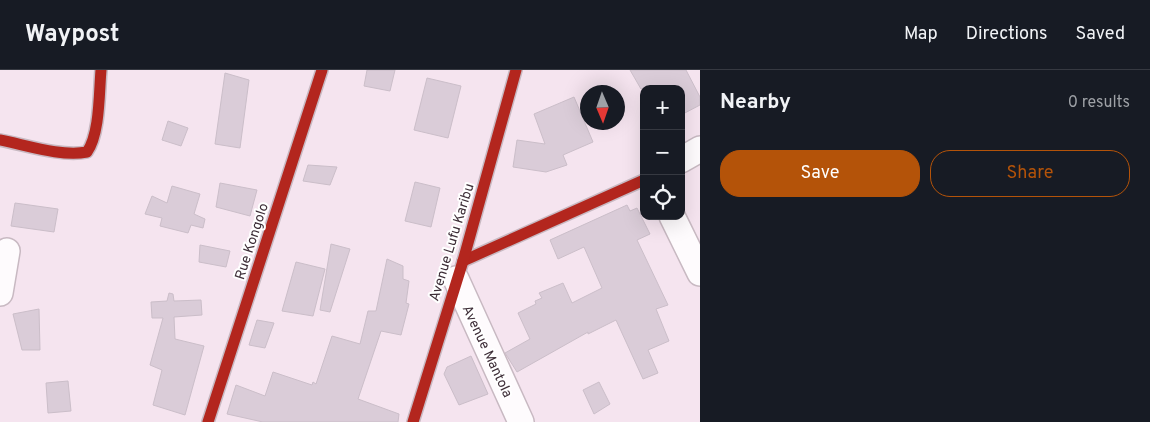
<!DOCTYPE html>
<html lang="en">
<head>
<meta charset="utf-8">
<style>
  body { margin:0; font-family:Overpass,sans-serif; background:#242831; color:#f1f3f6 }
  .controls { position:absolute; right:15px; top:15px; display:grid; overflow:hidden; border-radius:10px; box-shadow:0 5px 20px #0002 }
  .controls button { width:45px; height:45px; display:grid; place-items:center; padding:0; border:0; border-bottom:1px solid #363941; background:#171b24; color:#f1f3f6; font:25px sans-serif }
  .compass { position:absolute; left:580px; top:15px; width:45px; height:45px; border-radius:50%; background:#171b24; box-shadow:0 5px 20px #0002; rotate:178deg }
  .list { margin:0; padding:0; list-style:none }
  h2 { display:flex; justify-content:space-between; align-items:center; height:65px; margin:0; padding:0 20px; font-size:21px }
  h2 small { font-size:16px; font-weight:400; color:#9ea1a6 }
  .actions { display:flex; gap:10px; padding:15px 20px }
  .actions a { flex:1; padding:11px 0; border:1px solid #b45309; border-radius:20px; text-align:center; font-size:18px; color:#b45309 }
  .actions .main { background:#b45309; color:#fff }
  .icon { flex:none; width:28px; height:28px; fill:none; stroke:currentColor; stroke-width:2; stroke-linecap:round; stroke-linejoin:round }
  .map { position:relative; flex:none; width:700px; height:352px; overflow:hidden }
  header { display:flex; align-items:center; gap:30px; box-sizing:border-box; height:70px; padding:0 25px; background:#171b24; border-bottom:1px solid #363941 }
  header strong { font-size:24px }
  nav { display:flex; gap:28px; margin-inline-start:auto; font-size:18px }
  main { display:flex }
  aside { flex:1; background:#171b24 }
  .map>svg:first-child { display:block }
  .building { fill:#daccd8; stroke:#cbbec9 }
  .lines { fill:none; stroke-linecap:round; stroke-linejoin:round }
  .street-casing { stroke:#c8b9c2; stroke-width:28 }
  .jam-casing { stroke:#c8b9c2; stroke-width:14 }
  .street { stroke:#fefbfd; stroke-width:25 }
  .jam { stroke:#b3261e; stroke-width:11 }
  .labels { text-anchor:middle; stroke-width:4; stroke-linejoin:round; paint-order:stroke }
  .street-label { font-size:14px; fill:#3e2e38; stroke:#fff }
</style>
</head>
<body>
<header>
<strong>Waypost</strong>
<nav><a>Map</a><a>Directions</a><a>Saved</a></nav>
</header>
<main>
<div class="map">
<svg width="700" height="352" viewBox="0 0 700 352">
  <rect width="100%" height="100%" fill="#f5e4ef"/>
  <g class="building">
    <polygon points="367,0 395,0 390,21 364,16"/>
    <polygon points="630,0 686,0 700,27 700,35 681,45 681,19 641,19"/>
    <polygon points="225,3 249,10 240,78 215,74"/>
    <polygon points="427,8 461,16 448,68 414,60"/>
    <polygon points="574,27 593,72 563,85 567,95 546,102 513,97 517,70 545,74 534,44"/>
    <polygon points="168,51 188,58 181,76 162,70"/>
    <polygon points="308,95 337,97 330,115 303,111"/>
    <polygon points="415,112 440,118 431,157 405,151"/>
    <polygon points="220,113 257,120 250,146 216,137"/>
    <polygon points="172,116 200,124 194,144 205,149 203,158 191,155 188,163 160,156 162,148 145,144 152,126 167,133"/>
    <polygon points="15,133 58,139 54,162 11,156"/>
    <polygon points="627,135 630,141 637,138 650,164 637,170 668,235 656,239 669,271 648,280 658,303 643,309 616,250 588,264 588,262 517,302 505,283 530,269 518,243 536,234 535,231 542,228 539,223 563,213 572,233 602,218 584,177 558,189 550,170"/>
    <polygon points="331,174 350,179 330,242 320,240"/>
    <polygon points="200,175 230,181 226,197 199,192"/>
    <polygon points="387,189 403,196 403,209 409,211 406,233 409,234 401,265 381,261 358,329 399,344 398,352 263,352 227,344 236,315 265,326 273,302 312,315 313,312 316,314 332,266 360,274 368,241 376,241"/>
    <polygon points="296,192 325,199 313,246 282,241"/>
    <polygon points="169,223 173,224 174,231 201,230 202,245 174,247 175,269 204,276 185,345 153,335 162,300 150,295 163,248 152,248 151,232 167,231"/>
    <polygon points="39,239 40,280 22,280 13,244"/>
    <polygon points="257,250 274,253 265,278 249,275"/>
    <polygon points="471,286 488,324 459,335 444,304 447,297"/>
    <polygon points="68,311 71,341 48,343 46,313"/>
    <polygon points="599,312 610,334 594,344 583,320"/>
  </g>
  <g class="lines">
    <g class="street-casing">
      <g id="street">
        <polyline points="681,90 700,79"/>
        <polyline points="672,146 700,203"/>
        <polyline points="456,209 521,352"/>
        <polyline points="0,223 7,181"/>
      </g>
    </g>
    <g class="jam-casing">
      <g id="jam">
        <path d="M 0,70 C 26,75 61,87 87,82 C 100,64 99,22 101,0"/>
        <polyline points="463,191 644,110"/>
        <polyline points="208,352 322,0"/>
        <polyline points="413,352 463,191 516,0"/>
      </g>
    </g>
    <use href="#street" class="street"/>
    <use href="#jam" class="jam"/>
  </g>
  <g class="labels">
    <g class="street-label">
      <text transform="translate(251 171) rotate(-72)" y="5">Rue Kongolo</text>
      <text transform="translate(451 172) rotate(-73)" y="5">Avenue Lufu Karibu</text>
      <text transform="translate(488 281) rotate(65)" y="5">Avenue Mantola</text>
    </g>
  </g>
</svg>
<div class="controls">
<button>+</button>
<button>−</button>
<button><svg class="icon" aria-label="locate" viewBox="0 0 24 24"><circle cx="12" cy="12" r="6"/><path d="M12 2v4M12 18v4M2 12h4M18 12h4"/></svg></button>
</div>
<svg class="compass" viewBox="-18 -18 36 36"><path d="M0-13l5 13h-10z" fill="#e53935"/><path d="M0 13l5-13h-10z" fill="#9ea1a6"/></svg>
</div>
<aside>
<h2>Nearby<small>0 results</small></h2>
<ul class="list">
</ul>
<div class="actions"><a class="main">Save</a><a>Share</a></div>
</aside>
</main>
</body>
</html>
